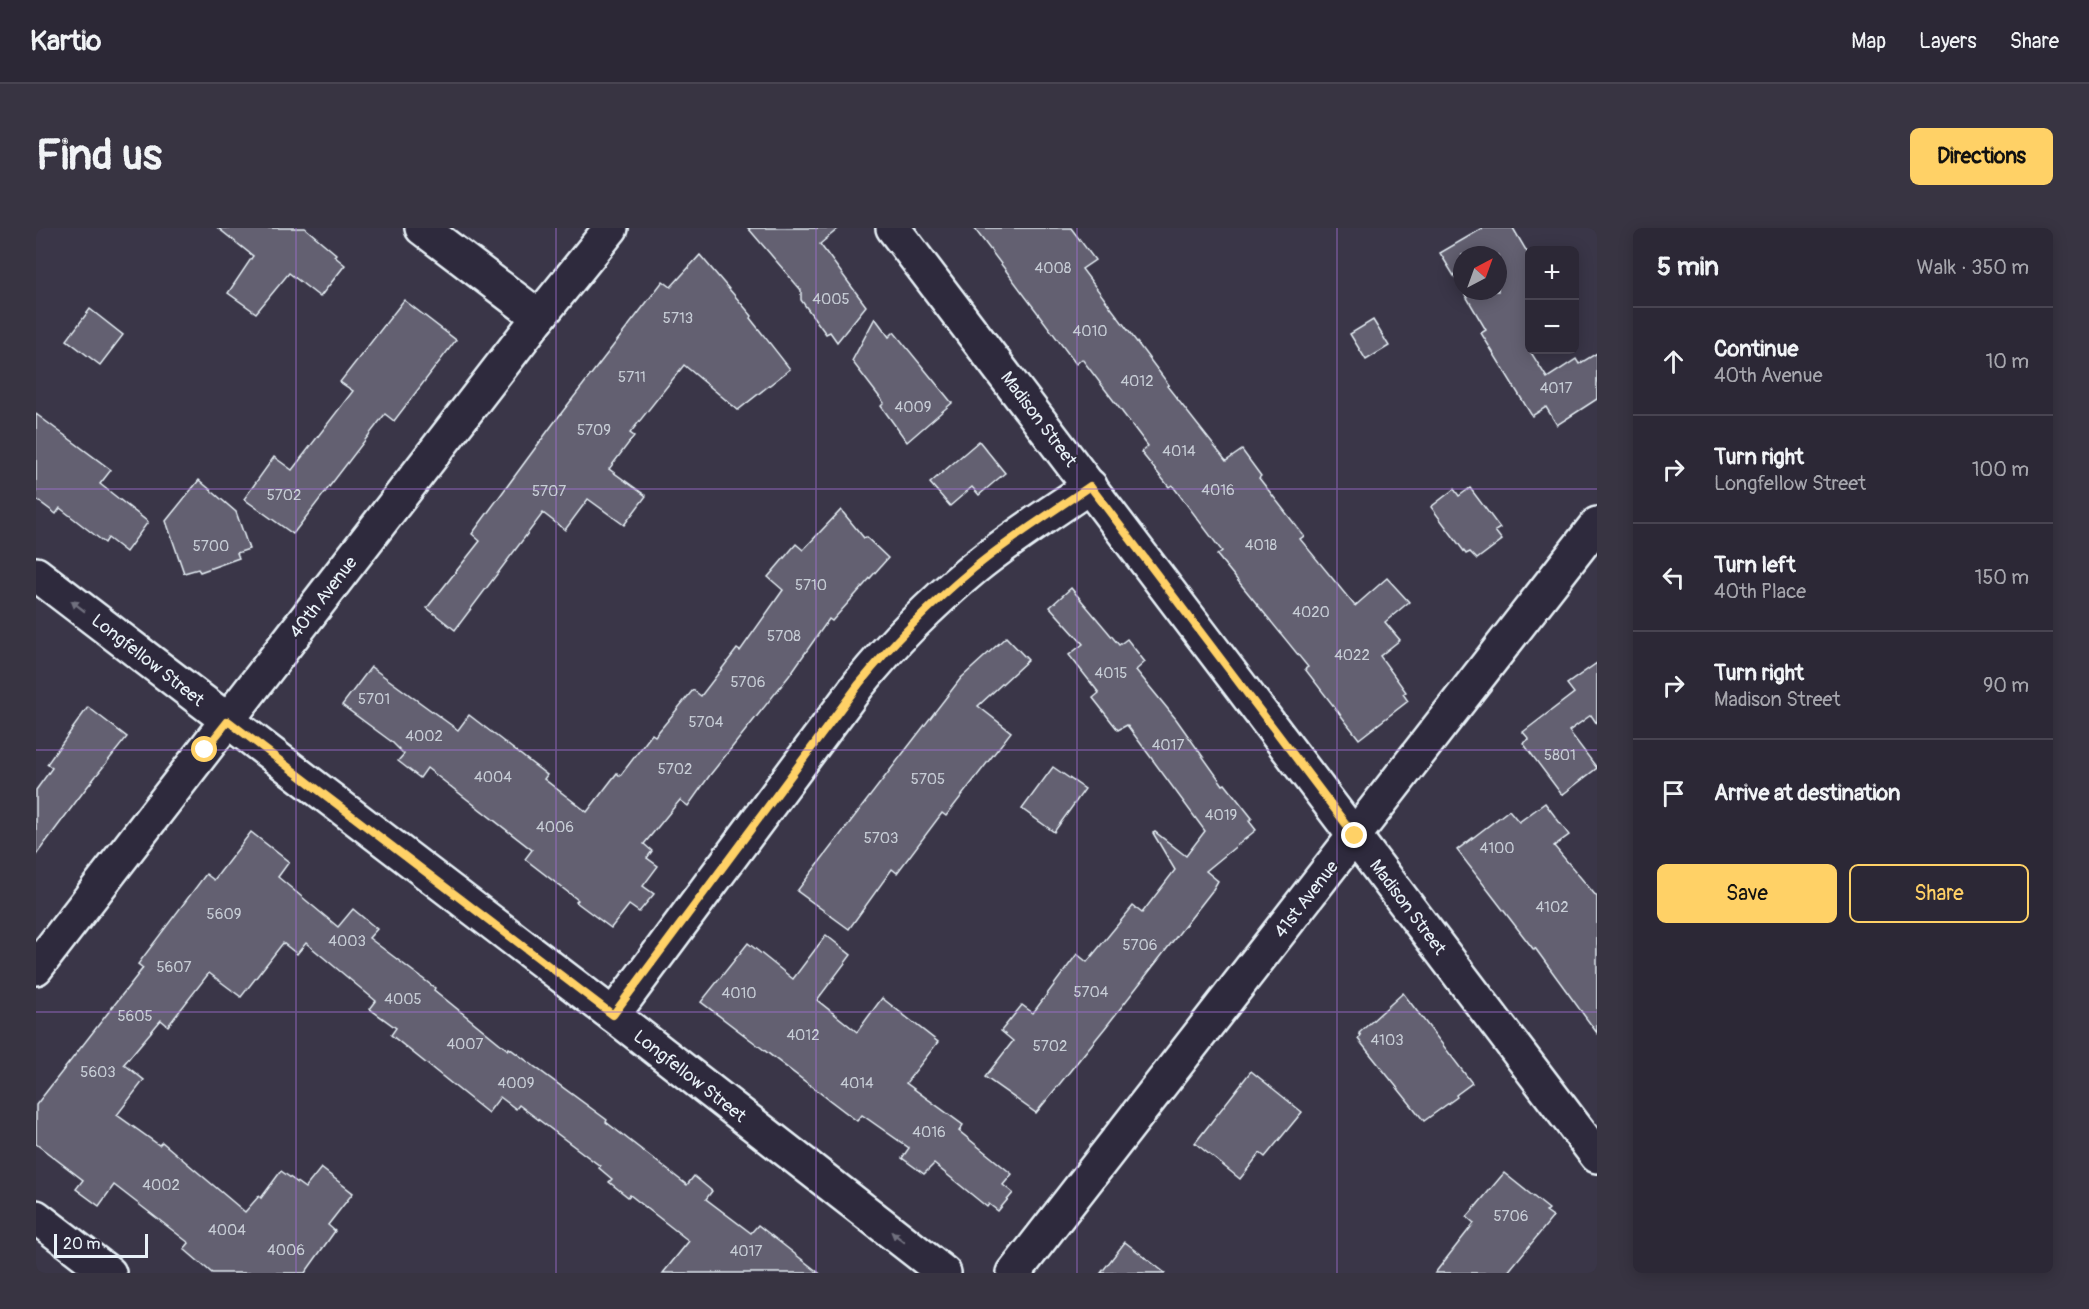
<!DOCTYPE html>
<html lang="en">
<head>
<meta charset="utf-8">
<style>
  body { margin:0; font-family:Pangolin,sans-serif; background:#383442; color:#f1f3f6 }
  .controls { position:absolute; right:18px; top:18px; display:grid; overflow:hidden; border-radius:9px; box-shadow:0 3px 15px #0003 }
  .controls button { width:54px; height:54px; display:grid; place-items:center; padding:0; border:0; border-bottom:2px solid #484451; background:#2c2836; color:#f1f3f6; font:30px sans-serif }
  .compass { position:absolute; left:1417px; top:18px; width:54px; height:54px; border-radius:50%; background:#2c2836; box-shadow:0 3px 15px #0003; rotate:41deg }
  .scale { position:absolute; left:18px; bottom:15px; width:94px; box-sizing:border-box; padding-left:6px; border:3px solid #e8f1f8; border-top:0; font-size:16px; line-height:21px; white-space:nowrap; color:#e8f1f8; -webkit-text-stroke:4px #2f2a3d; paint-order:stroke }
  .stop { position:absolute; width:18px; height:18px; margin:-14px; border:4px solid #ffd166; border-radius:50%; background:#fff }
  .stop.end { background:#ffd166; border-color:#fff; box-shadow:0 2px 6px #0008 }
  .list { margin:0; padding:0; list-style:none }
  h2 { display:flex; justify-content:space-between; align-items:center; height:78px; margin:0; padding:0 24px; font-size:26px }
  h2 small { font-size:20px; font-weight:400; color:#a6a6ad }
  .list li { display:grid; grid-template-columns:39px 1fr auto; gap:18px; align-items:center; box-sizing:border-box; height:108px; padding:0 24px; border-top:2px solid #484451 }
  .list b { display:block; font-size:22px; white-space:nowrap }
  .list p { margin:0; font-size:20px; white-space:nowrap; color:#a6a6ad }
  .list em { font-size:20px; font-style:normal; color:#a6a6ad }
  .actions { display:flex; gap:12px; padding:18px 24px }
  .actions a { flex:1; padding:14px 0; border:2px solid #ffd166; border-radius:9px; text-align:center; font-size:21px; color:#ffd166 }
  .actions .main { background:#ffd166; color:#111 }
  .icon { flex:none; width:33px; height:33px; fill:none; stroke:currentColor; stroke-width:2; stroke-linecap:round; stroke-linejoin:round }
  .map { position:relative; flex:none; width:1561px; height:1045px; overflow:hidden; border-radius:9px }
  header { display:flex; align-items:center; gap:36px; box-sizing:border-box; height:84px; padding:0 30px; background:#2c2836; border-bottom:2px solid #484451 }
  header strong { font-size:28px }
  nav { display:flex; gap:33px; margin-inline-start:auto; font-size:21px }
  .intro { display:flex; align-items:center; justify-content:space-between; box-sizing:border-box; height:144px; padding:0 36px }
  h1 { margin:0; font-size:42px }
  .button { padding:15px 27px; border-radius:9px; background:#ffd166; color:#111; font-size:21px; font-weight:700 }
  main { display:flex; gap:36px; padding:0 36px }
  aside { flex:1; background:#2c2836; border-radius:9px; box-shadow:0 3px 15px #0003 }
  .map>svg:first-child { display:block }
  .building { fill:#636171; stroke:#e8f1f8; stroke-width:1.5 }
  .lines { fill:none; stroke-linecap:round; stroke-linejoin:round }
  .minor-casing { stroke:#e8f1f8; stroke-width:38 }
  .minor { stroke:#2f2a3d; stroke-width:33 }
  .oneway { fill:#70707e }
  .route { stroke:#ffd166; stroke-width:8 }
  .grid { fill:none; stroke:#a171d3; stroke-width:1.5; stroke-opacity:0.55 }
  .labels { text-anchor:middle; stroke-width:5; stroke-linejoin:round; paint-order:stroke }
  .number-label { font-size:15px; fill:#c7cdd6 }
  .street-label { font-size:18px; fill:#e8f1f8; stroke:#2f2a3d }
</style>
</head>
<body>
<header>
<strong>Kartio</strong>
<nav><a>Map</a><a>Layers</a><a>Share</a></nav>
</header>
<div class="intro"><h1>Find us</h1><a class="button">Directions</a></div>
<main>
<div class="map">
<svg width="1561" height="1045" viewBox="0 0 1561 1045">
  <rect width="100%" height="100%" fill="#3a3648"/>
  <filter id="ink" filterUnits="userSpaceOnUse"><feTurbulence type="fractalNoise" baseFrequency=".0167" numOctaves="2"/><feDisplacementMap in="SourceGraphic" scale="12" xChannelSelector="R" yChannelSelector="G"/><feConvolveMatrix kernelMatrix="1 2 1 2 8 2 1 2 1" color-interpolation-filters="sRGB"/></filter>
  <g filter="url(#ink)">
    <g class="building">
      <polygon points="182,0 269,0 300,26 298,28 309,37 284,69 253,45 220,85 192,65 217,28"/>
      <polygon points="712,0 803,0 784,16 830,78 801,114 794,104 790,106 765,72 765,62"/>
      <polygon points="938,0 1035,0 1059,32 1046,41 1133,157 1131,158 1190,233 1206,222 1225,248 1223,250 1268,308 1264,311 1319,378 1351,350 1373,374 1349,394 1364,412 1344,428 1370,464 1367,466 1372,473 1323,511 1269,441 1272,439 1181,327 1186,323 1136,257 1133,259 1105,224 1112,218 1046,131 1040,136"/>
      <polygon points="1447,0 1477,0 1494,29 1494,123 1511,150 1540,131 1543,136 1561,125 1561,171 1521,197 1510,179 1496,188 1445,105 1450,102 1427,63 1462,63 1462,27 1426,27 1426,61 1404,25"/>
      <polygon points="664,27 716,88 714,90 754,141 702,182 648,137 594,205 598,208 573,241 610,268 588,297 552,271 529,302 507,285 419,402 391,380 444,313 436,306 517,196 627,53 635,59"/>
      <polygon points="368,72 420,112 358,193 349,186 257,306 208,271 238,229 256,242 317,163 304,154"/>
      <polygon points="54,81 87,107 64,137 31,112"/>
      <polygon points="839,90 853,109 858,104 916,175 871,214 845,178 848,175 816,133"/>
      <polygon points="1337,92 1353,118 1330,132 1314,106"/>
      <polygon points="0,186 75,242 64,256 112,294 90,324 72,310 69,315 24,280 20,286 0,271"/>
      <polygon points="943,213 969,245 943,267 936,259 914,278 894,255"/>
      <polygon points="163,252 200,284 213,321 201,325 203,330 164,344 162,341 148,345 130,293"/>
      <polygon points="1434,260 1464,300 1459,303 1466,312 1441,331 1434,324 1430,326 1395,279 1418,261 1423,268"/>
      <polygon points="805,282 828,310 830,309 852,330 796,393 793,391 753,448 674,547 652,578 644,572 608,616 616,623 611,630 622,638 607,658 618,666 603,684 593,677 575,700 540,674 542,672 489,631 496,622 391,540 384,550 362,533 368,526 356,514 306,477 335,439 422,502 433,487 511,547 508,551 551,584 581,545 584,548 616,506 619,508 657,462 665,468 701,421 704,423 747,362 732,349 760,316 767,322"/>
      <polygon points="1035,360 1083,417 1091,411 1109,434 1100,442 1140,491 1187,557 1189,556 1216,590 1213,593 1220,602 1170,643 1182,653 1176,663 1069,800 1000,885 949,849 977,813 965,803 986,777 997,785 1041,726 1051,734 1097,678 1106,685 1139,642 1117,605 1119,604 1150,628 1169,603 1091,497 1082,502 1057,470 1063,465 1033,427 1047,416 1014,379"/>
      <polygon points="970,409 992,432 942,478 975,504 910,588 906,585 861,645 856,641 813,701 761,663 925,450"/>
      <polygon points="1561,435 1561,496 1555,487 1533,503 1561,540 1526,567 1487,515 1493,511 1487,504 1538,465 1531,456"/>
      <polygon points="52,479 91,509 48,563 0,627 0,562 16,540 11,536"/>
      <polygon points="1017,539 1049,561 1018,604 986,581"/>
      <polygon points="1509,575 1533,607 1518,618 1561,669 1561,805 1499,720 1498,722 1471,687 1421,622 1473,582 1483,594"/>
      <polygon points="215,604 253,634 242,649 302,699 317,681 341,701 333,710 399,760 398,762 472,822 473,820 571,892 570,894 651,957 658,948 676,963 670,971 715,1005 722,997 783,1045 627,1045 653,1013 594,967 592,969 573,954 576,951 563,940 564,938 483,877 480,881 464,869 452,885 355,807 360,800 334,781 340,773 270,715 261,726 247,715 205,769 173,745 132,798 125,792 88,836 108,852 81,887 123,917 126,914 209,984 223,968 225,970 245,943 269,960 285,940 317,965 292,997 299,1003 269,1045 176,1045 148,1021 153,1015 78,957 63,978 40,961 47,952 0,916 0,877 107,740 102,736 170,646 178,652"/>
      <polygon points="790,707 815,727 781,772 821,804 846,770 902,814 870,855 927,897 923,903 976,946 967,957 977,965 962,983 953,976 951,979 898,936 888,946 866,930 873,920 826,887 821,893 665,774 712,715 757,751"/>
      <polygon points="1367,765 1436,855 1420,867 1421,869 1388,893 1322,811 1325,808 1323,805"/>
      <polygon points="1215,843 1266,884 1229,929 1224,925 1204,951 1159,915"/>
      <polygon points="1468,945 1513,981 1510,984 1517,989 1471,1045 1399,1045 1438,995 1431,989"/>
      <polygon points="1089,1014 1129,1045 1065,1045"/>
    </g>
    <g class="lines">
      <g class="minor-casing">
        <g id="minor">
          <polyline points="386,0 503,89"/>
          <polyline points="857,0 1561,928"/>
          <polyline points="0,346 577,787 908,1045"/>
          <polyline points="0,740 503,89 575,0"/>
          <path d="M 577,787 L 823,456 C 857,414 895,376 937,341 C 973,311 1015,285 1054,258"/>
          <polyline points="0,989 73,1045"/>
          <polyline points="978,1045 1561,296"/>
        </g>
      </g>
      <use href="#minor" class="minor"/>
    </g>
    <defs><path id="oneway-solid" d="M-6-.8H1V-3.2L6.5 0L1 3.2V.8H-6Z" transform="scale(1.5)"/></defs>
    <g class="oneway">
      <use href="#oneway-solid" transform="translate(42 378) rotate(-142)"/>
      <use href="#oneway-solid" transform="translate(862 1009) rotate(-142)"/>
    </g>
  </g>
  <g class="lines" filter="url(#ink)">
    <path class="route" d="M 169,522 L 192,493 L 577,787 L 823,456 C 857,414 895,376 937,341 C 973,311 1015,285 1054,258 L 1319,608"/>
  </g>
  <path class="grid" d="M 260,0 L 260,1045M 520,0 L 520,1045M 780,0 L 780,1045M 1041,0 L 1041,1045M 1301,0 L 1301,1045M 0,261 L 1561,261M 0,522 L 1561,522M 0,784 L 1561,784"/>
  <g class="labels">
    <g class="number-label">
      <text x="1017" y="45">4008</text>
      <text x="795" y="76">4005</text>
      <text x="642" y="95">5713</text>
      <text x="1054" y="108">4010</text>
      <text x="596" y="154">5711</text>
      <text x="1101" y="158">4012</text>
      <text x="1520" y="165">4017</text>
      <text x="877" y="184">4009</text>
      <text x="558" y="207">5709</text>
      <text x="1143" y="228">4014</text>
      <text x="1182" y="267">4016</text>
      <text x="513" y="268">5707</text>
      <text x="248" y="272">5702</text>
      <text x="1225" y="322">4018</text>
      <text x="175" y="323">5700</text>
      <text x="775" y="362">5710</text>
      <text x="1275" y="389">4020</text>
      <text x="748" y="413">5708</text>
      <text x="1316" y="432">4022</text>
      <text x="1075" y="450">4015</text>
      <text x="712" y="459">5706</text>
      <text x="338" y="476">5701</text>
      <text x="670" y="499">5704</text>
      <text x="388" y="513">4002</text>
      <text x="1132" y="522">4017</text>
      <text x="1524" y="532">5801</text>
      <text x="639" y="546">5702</text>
      <text x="457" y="554">4004</text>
      <text x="892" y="556">5705</text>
      <text x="1185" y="592">4019</text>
      <text x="519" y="604">4006</text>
      <text x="845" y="615">5703</text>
      <text x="1461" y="625">4100</text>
      <text x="1516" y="684">4102</text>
      <text x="188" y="691">5609</text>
      <text x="311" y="718">4003</text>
      <text x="1104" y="722">5706</text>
      <text x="138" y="744">5607</text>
      <text x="1055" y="769">5704</text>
      <text x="703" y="770">4010</text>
      <text x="367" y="776">4005</text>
      <text x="99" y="793">5605</text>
      <text x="767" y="812">4012</text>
      <text x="1351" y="817">4103</text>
      <text x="429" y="821">4007</text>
      <text x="1014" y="823">5702</text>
      <text x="62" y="849">5603</text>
      <text x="480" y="860">4009</text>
      <text x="821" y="860">4014</text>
      <text x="893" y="909">4016</text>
      <text x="125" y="962">4002</text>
      <text x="1475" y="993">5706</text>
      <text x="191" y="1007">4004</text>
      <text x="250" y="1027">4006</text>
      <text x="710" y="1028">4017</text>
    </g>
    <g class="street-label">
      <text transform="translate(1003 191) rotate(53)" y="6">Madison Street</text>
      <text transform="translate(287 369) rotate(-52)" y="6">40th Avenue</text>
      <text transform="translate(112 432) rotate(38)" y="6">Longfellow Street</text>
      <text transform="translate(1270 671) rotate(-52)" y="6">41st Avenue</text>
      <text transform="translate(1372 679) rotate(53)" y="6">Madison Street</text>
      <text transform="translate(654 848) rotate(38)" y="6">Longfellow Street</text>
    </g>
  </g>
</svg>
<div class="controls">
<button>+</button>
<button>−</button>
</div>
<svg class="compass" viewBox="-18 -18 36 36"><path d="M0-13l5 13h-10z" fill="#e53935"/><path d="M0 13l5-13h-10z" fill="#a6a6ad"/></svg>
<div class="scale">20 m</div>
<div class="stop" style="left:169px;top:522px"></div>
<div class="stop end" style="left:1319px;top:608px"></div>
</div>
<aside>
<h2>5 min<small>Walk · 350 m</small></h2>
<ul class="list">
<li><svg class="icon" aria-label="ahead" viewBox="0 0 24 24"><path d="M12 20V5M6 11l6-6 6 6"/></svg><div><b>Continue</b><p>40th Avenue</p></div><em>10 m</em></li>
<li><svg class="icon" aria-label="right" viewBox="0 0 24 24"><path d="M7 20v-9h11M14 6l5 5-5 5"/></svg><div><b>Turn right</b><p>Longfellow Street</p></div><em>100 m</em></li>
<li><svg class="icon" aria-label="left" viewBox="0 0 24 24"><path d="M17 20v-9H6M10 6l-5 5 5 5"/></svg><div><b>Turn left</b><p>40th Place</p></div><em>150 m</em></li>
<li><svg class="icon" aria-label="right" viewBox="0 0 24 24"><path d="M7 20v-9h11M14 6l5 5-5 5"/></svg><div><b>Turn right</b><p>Madison Street</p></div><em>90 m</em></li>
<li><svg class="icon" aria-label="arrive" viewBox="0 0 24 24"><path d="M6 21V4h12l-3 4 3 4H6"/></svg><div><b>Arrive at destination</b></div></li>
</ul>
<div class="actions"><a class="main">Save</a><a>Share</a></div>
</aside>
</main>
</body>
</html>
